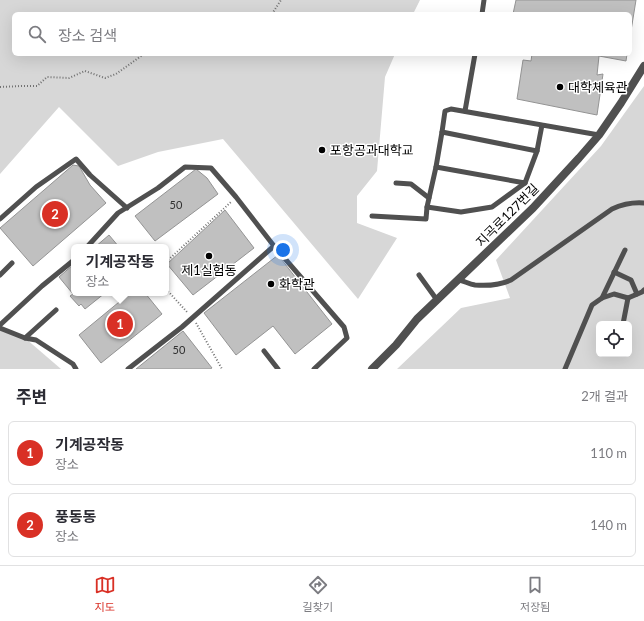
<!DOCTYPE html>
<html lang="ko">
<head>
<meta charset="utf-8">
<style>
  body { margin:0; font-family:Lato,"Noto Sans KR",sans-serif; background:#f2f2f3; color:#2b2b33 }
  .controls { position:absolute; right:12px; bottom:12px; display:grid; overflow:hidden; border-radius:6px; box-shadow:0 4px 16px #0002 }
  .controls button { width:36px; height:36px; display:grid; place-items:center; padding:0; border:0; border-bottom:1px solid #e1e1e2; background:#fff; color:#2b2b33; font:20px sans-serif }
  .you { position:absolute; left:283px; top:250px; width:14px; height:14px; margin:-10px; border:3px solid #fff; border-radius:50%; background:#1a73e8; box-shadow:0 0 0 6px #1a73e833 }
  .badge { display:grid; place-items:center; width:26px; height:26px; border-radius:50%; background:#d93025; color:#fff; font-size:13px; font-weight:700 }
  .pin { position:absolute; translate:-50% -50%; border:2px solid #fff; box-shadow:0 1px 4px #0006 }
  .popup { position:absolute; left:71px; top:244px; width:98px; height:52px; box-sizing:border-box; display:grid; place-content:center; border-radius:6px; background:#fff; filter:drop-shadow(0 1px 3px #0005); font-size:13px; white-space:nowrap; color:#7c7c81 }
  .popup b { font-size:15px; color:#2b2b33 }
  .popup::after { content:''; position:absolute; left:50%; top:100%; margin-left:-8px; border:8px solid transparent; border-top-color:#fff }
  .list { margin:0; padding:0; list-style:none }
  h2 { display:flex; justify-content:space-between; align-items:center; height:52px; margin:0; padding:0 16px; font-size:17px }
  h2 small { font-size:13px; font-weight:400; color:#7c7c81 }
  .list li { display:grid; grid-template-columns:26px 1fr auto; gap:12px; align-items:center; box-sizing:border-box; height:64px; margin:0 8px 8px; padding:0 8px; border:1px solid #e1e1e2; border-radius:6px }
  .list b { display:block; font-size:15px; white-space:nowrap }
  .list p { margin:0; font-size:13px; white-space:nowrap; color:#7c7c81 }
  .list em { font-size:13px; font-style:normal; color:#7c7c81 }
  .icon { flex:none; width:22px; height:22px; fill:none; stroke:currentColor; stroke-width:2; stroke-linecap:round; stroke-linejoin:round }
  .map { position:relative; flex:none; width:644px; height:369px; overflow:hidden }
  .search { position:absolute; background:#fff; box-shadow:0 4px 16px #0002; left:12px; right:12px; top:12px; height:44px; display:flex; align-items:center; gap:10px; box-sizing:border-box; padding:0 14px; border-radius:6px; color:#7c7c81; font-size:15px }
  .sheet { height:196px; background:#fff }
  nav { display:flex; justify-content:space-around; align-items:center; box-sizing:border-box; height:56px; border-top:1px solid #e1e1e2; background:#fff; font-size:11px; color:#7c7c81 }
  nav a { display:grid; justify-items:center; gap:2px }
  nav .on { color:#d93025 }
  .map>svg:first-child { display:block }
  .green { fill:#d7d7d7; fill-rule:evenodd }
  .building { fill:#c0c0c0; stroke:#949494 }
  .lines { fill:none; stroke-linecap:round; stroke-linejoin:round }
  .path { stroke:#727272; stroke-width:2; stroke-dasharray:1 2; stroke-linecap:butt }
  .lane { stroke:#505050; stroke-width:5 }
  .street { stroke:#505050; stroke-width:8 }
  .poi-dot { fill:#000; stroke:#fff; stroke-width:1.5 }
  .labels { text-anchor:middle; stroke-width:3; stroke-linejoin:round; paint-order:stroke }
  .number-label { font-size:11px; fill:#303030 }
  .poi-label { font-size:13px; fill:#000; stroke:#fff; text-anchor:start }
  .street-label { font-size:13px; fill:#000; stroke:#fff }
</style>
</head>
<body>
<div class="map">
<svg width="644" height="369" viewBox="0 0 644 369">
  <rect width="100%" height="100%" fill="#fff"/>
  <g class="green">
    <polygon points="0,0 420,0 413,14 14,14 14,54 395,54 385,77 377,171 357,196 357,223 397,238 358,299 223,139 158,152 118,166 59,107 0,174"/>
    <path d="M 644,86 L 644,369 L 397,369 L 461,308 L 510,298 L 496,260 L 601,146 ZM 599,324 L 629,324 L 629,354 L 599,354 Z"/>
    <polygon points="0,329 25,338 61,369 0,369"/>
  </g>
  <g class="building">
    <polygon points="516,0 636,0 630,37 630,14 513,14"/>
    <polygon points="532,54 627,54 626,61 599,56 597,75 603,74 597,115 517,99 523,60 531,61"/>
    <polygon points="73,165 79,166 90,185 106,203 33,266 0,228"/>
    <polygon points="196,169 207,178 218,194 155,241 135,216"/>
    <polygon points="225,210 254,248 193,295 167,264"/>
    <polygon points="109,235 119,247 95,247"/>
    <polygon points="278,255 332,324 295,354 273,326 236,355 204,313"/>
    <polygon points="74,264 74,293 105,293 85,309 81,304 79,306 70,296 73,294 59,277"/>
    <polygon points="130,293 145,293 162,314 101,363 79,335"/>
    <polygon points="183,331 212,368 210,369 136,369"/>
  </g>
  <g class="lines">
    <g class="path">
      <polyline points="272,14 281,0"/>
      <polyline points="0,87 21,86 37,86 47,77 69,78 85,71 105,78 116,74 144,54"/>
      <polyline points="166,262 231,202"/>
      <polyline points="166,289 187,312"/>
      <polyline points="196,323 222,369"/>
    </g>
    <g class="lane">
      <polyline points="482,14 484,0"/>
      <polyline points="465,111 475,54"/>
      <polyline points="542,125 537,151 442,132 445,111 451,109 599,135"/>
      <polyline points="442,132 436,167 525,183 537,151"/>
      <polyline points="436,167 427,207 461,212 492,207 525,183"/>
      <polyline points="396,183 411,184 429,198"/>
      <polyline points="372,216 426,219 427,207"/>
      <polyline points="0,219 36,187 76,159 90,175 127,208"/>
      <polyline points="87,247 118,213 158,188 185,167 211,168 236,197 274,246"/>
      <polyline points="614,272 631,280 637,294"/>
      <polyline points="0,275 12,263"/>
      <polyline points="419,275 437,300"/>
      <path d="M 459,280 C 464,281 469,284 475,285 C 487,286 500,285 511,280 L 612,209 C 623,204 632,202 644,203"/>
      <polyline points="602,298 625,250"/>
      <polyline points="56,310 25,338 36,340 73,364 76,369"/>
      <polyline points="623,324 628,298"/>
      <polyline points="0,325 42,286 74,260"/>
      <polyline points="0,328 25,338"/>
      <polyline points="264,351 278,369"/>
      <polyline points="128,369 182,327 274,246 344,327 347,338 314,369"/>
      <polyline points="565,369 592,305 602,298 614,294 628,298 642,292 644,290"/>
    </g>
    <polyline class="street" points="372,369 396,345 417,319 533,208 579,158 599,135 621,103 644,66"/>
  </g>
  <g class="poi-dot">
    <circle cx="560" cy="87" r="4"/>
    <circle cx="322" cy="150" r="4"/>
    <circle cx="209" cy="256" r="4"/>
    <circle cx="271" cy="284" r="4"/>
  </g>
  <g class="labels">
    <g class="number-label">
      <text x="176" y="209">50</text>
      <text x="179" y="354">50</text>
    </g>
    <g class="poi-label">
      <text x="568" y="92">대학체육관</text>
      <text x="330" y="155">포항공과대학교</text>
      <text x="209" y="275" text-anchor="middle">제1실험동</text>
      <text x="279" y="289">화학관</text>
    </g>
    <g class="street-label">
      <text transform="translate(507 215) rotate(-45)" y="5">지곡로127번길</text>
    </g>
  </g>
</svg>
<div class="controls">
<button><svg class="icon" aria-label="locate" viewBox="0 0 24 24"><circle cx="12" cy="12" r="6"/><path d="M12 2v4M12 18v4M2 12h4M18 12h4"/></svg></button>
</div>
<div class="you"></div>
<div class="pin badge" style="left:120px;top:324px">1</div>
<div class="popup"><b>기계공작동</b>장소</div>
<div class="pin badge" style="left:55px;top:214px">2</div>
<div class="search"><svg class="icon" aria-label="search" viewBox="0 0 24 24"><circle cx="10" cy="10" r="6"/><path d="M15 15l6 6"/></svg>장소 검색</div>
</div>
<section class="sheet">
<h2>주변<small>2개 결과</small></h2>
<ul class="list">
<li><span class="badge">1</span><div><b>기계공작동</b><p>장소</p></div><em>110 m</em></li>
<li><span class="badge">2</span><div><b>풍동동</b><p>장소</p></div><em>140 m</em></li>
</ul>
</section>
<nav>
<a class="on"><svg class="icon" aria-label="map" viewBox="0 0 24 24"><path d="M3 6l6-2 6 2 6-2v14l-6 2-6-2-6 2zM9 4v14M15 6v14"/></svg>지도</a>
<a><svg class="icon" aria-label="directions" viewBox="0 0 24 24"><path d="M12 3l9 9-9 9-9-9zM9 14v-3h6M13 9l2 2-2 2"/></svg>길찾기</a>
<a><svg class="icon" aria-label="saved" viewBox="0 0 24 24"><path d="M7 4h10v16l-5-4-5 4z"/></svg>저장됨</a>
</nav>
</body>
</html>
